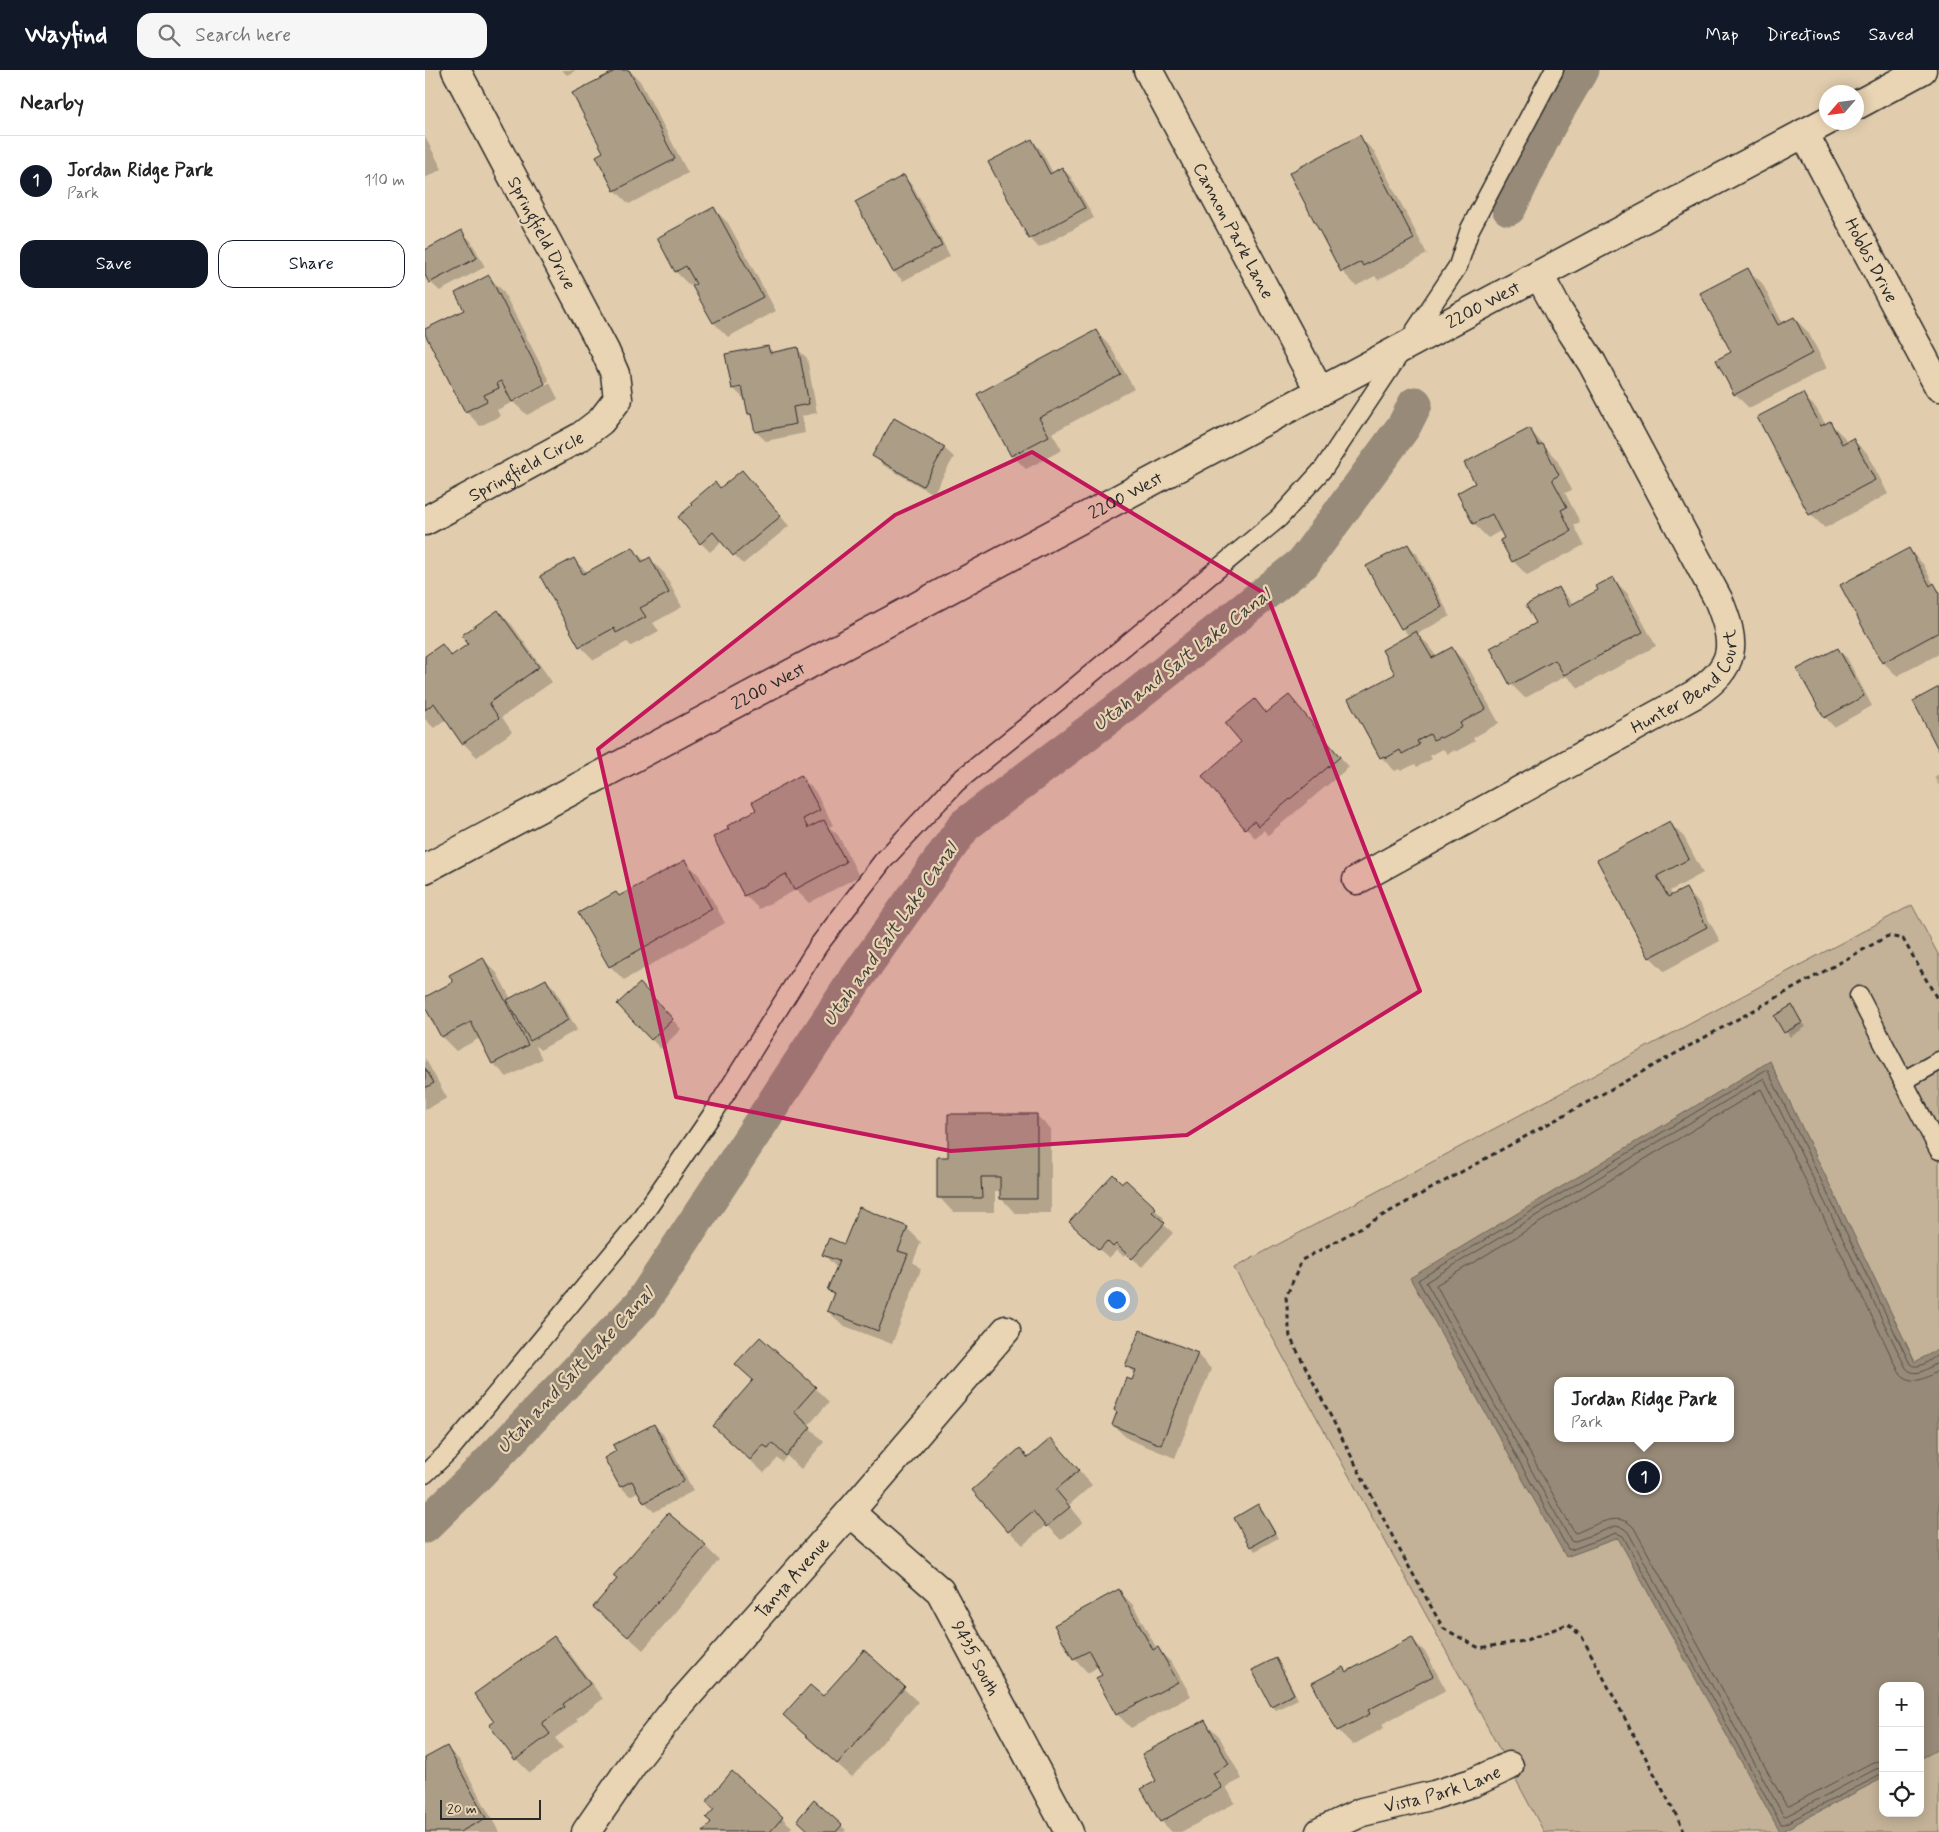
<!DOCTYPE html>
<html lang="en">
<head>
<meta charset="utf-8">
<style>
  body { margin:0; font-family:Mynerve,sans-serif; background:#f6f6f6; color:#222 }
  .controls { position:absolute; right:15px; bottom:15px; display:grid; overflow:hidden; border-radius:10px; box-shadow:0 2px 12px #0003 }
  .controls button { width:45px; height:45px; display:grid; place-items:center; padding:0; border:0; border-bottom:1px solid #e0e0e0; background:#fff; color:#222; font:25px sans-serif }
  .compass { position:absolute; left:1394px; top:15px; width:45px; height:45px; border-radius:50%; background:#fff; box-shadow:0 2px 12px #0003; rotate:242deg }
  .scale { position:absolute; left:15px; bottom:12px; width:101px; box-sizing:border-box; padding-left:5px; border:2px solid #2b2b2b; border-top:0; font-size:14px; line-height:18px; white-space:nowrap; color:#2b2b2b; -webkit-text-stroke:4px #e9d4b3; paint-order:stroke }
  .you { position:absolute; left:691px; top:1229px; width:18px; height:18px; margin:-12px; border:4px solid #fff; border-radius:50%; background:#1a73e8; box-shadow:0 0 0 8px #1a73e833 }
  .badge { display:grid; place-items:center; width:32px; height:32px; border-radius:50%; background:#111827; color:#fff; font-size:16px; font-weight:700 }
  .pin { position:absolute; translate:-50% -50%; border:2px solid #fff; box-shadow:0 1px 5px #0006 }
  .popup { position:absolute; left:1129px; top:1307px; width:180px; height:65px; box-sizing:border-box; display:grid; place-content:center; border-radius:10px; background:#fff; filter:drop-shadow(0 1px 4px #0005); font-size:16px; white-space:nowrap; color:#767676 }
  .popup b { font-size:19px; color:#222 }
  .popup::after { content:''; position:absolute; left:50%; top:100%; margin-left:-10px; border:10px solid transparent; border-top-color:#fff }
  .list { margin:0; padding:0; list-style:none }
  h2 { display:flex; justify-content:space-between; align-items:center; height:65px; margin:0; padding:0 20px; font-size:21px }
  h2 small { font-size:16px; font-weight:400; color:#767676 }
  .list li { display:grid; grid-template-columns:32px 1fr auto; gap:15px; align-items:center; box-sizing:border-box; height:90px; padding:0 20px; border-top:1px solid #e0e0e0 }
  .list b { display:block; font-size:19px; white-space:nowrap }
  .list p { margin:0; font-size:16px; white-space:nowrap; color:#767676 }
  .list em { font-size:16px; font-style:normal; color:#767676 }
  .actions { display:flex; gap:10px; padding:15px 20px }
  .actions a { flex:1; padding:11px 0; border:1px solid #111827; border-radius:15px; text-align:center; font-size:18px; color:#111827 }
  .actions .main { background:#111827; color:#fff }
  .icon { flex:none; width:28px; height:28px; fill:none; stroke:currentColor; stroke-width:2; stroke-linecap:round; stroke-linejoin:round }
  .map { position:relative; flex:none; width:1514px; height:1762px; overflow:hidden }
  header { display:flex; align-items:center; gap:30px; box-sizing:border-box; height:70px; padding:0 25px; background:#111827; color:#fff }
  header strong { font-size:24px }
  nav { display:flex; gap:28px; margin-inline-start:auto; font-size:18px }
  .search { width:350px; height:45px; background:#f6f6f6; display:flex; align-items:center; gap:12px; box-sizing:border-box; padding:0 18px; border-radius:15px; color:#767676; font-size:19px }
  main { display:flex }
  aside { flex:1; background:#fff }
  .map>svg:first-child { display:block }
  .green { fill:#c3b298; stroke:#776e62; fill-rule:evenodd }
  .water { fill:#978a78; stroke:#6c6459; fill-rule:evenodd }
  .shadow { fill:#0003 }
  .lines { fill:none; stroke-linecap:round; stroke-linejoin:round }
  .shore { stroke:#56514a; stroke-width:1 }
  .canal { stroke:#978a78; stroke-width:35 }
  .building { fill:#ac9d87; stroke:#2b2b2b }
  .lane-casing { stroke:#2b2b2b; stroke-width:21 }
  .street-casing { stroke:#2b2b2b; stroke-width:31 }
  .secondary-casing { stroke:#2b2b2b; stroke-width:31 }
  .path { stroke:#2b2b2b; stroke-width:3; stroke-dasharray:5 4; stroke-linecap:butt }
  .lane { stroke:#e9d4b3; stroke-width:18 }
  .street { stroke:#e9d4b3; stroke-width:28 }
  .secondary { stroke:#e9d4b3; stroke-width:28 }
  .marked { fill:#c2185b; fill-opacity:0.2; stroke:#c2185b; stroke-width:4; stroke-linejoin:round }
  .labels { text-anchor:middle; stroke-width:4.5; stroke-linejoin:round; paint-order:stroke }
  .street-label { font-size:18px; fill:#2b2b2b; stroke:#e9d4b3 }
  .water-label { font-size:19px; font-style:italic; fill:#46433e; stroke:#e9d4b3 }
</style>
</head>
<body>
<header>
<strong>Wayfind</strong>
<div class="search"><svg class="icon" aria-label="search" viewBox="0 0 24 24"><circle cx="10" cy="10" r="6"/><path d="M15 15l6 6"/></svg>Search here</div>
<nav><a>Map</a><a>Directions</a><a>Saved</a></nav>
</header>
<main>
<aside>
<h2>Nearby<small></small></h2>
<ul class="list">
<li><span class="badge">1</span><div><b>Jordan Ridge Park</b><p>Park</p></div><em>110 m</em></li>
</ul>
<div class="actions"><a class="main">Save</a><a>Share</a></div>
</aside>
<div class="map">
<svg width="1514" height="1762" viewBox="0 0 1514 1762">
  <rect width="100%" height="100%" fill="#e1cdae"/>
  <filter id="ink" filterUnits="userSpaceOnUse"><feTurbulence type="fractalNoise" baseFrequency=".02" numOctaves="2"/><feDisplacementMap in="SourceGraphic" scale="10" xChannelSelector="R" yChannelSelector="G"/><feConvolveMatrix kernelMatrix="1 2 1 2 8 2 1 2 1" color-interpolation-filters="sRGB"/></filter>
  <g filter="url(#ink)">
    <path class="green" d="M 1487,835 L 1514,886 L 1514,1762 L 1119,1762 L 1046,1626 L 809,1198 ZM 1133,1311 L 1305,1311 L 1305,1368 L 1133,1368 ZM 1458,1616 L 1495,1616 L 1495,1743 L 1458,1743 Z"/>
    <path class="water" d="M 1345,991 L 1490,1292 L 1514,1279 L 1514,1679 L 1495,1689 L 1495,1616 L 1458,1616 L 1458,1708 L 1355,1762 L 1193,1468 L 1141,1487 L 985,1208 ZM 1133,1311 L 1305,1311 L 1305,1368 L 1133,1368 Z"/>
    <g class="shadow">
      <polygon points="137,0 151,0 142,5"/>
      <polygon points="195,0 204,0 215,11 263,103 204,134 190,120 180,82"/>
      <polygon points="0,67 17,99 0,108"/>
      <polygon points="934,67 949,81 1002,184 953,210 950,206 931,216 917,201 866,103"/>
      <polygon points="607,70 616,80 628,103 637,98 646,107 669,148 614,178 605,168"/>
      <polygon points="479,107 488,116 525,186 478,211 469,202"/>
      <polygon points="289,139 303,153 351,241 303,267 289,253 269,217 273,215 271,212 265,216 251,202 233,169"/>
      <polygon points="37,162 46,171 60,197 15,221 5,212 0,202 0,181"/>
      <polygon points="1322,199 1337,213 1358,254 1369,248 1383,262 1402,298 1324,338 1310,324 1308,283"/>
      <polygon points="64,207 78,221 124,311 91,328 91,331 125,313 133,329 102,345 88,332 72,340 75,346 55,356 41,341 0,261 41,240"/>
      <polygon points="671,262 685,276 709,319 627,363 637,380 601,399 587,385"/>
      <polygon points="343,277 349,283 372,279 382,288 392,343 377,346 380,363 341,371 331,362 329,348 324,344 321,327 318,328 308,318"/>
      <polygon points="1377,324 1391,338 1401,355 1405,353 1419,367 1422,372 1427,369 1442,383 1463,424 1400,458 1385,444"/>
      <polygon points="1105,360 1132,390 1147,420 1140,423 1155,452 1149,455 1159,475 1102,505 1088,491 1077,460 1063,468 1049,454 1033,424 1052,414"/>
      <polygon points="519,378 529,387 508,424 458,395 449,386"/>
      <polygon points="326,411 364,456 318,494 297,471 285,482 276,473 296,420"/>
      <polygon points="983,475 992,484 1025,546 992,564 1005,576 1011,587 1027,579 1041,593 1074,653 1048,668 1050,671 1031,682 1030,680 1023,684 1018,679 1005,686 1007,689 992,697 990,694 976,701 974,699 970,701 956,687 971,604 984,566 977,558"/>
      <polygon points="208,479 220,491 225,489 239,503 257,537 228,553 234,561 206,576 202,572 169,590 155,576 148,489 163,503"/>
      <polygon points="1484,480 1498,494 1509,515 1514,520 1514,584 1472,606 1458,592"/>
      <polygon points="1188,509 1202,523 1231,576 1154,618 1141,606 1100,628 1086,614 1113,554 1134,518 1149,535 1175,520"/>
      <polygon points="73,541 87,555 127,612 77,647 87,662 52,687 38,673 21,649 9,658 0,649 0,588 17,576 28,586 45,574"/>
      <polygon points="1412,579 1422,588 1447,636 1409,657 1400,647"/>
      <polygon points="864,627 924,697 843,765 839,760 830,768 778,706 818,672 830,631 842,644"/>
      <polygon points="1514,704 1514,716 1509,707"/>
      <polygon points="376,707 390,721 408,755 404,757 413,765 434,806 384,833 371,820 334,839 320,825 333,741"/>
      <polygon points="1245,753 1259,767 1278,803 1245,821 1248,826 1260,819 1275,834 1295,871 1239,901 1225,887 1173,790"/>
      <polygon points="260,791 274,805 300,853 199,910 185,896 191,823 195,827"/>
      <polygon points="58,889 72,903 86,929 121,910 130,919 152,960 115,980 110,975 117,989 82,1007 68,993 55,968 31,981 17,967 0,934 0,928 30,913"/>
      <polygon points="224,924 256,959 236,979 226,969"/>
      <polygon points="1367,937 1381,957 1365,967 1351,946"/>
      <polygon points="0,988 22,1028 0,1040"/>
      <polygon points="611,1045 626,1059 626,1143 590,1143 576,1128 576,1121 570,1121 570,1142 528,1142 514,1127 524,1088"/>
      <polygon points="700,1112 739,1148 736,1152 748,1163 717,1197 702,1183 698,1186 692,1180 684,1188 655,1162"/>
      <polygon points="482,1158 496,1172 488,1192 496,1199 467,1274 417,1255 403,1241 409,1226 404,1220 412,1198 398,1184 420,1176"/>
      <polygon points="772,1284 786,1299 750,1388 703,1369 688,1355 711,1304 702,1296"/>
      <polygon points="390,1318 404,1332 383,1356 399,1372 376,1399 362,1386 357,1392 353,1388 339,1403 303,1370"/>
      <polygon points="229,1355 238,1364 268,1421 229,1442 220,1432 214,1421 205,1426 196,1417 181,1388"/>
      <polygon points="626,1369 667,1415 644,1435 658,1452 636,1470 621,1455 598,1475 584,1461"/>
      <polygon points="833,1436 838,1440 853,1468 830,1481 826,1476"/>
      <polygon points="280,1476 294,1490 218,1580 170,1537"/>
      <polygon points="694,1521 708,1535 732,1579 747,1593 766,1626 706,1658 692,1644 673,1608 679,1605 674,1596 663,1603 649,1588"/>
      <polygon points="129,1567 143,1581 178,1629 151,1649 153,1651 130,1668 138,1678 105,1703 91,1689 71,1652"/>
      <polygon points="987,1569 1001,1583 1021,1620 957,1654 959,1658 928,1675 913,1660 889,1614 918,1598 922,1603"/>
      <polygon points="439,1582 493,1632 427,1707 373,1659 398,1628"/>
      <polygon points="850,1589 855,1594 873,1629 851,1640 847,1636 829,1601"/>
      <polygon points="780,1652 794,1666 817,1709 801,1717 810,1733 756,1762 747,1762 736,1751 733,1711"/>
      <polygon points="22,1678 36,1692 74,1762 0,1762 0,1689"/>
      <polygon points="307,1703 367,1757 362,1762 279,1762 287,1753 290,1740"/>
      <polygon points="416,1756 421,1760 419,1762 387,1762"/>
    </g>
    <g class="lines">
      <g class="shore">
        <path d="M 1458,1691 L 1448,1692 L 1364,1736 L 1361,1735 L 1209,1458 C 1194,1439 1169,1456 1151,1463 L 1149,1462 L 1011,1215 L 1336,1019 L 1474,1302 C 1487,1317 1500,1309 1514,1300"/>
        <path d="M 1458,1698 L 1451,1699 L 1361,1746 L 1358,1745 L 1203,1462 L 1198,1458 L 1191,1456 L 1148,1472 L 1146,1471 L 1001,1212 L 1339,1008 L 1481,1298 C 1491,1309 1503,1298 1514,1292"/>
        <path d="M 1458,1704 L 1359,1754 L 1356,1754 L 1198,1466 L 1191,1463 L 1146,1480 L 1143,1479 L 993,1210 L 1342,999 L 1485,1294 C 1494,1301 1506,1289 1514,1284"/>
      </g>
      <g class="canal">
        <polyline points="1084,138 1124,55 1156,0"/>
        <polyline points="0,1456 55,1402 216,1234 428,913 540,755 689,643 878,493 979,356 990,334"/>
      </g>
    </g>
    <g class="building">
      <polygon points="192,0 204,0 250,89 189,121 171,86 178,82 147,23"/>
      <polygon points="935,65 989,169 938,196 936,192 916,202 864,103"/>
      <polygon points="607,69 625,104 637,97 660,138 604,169 563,92"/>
      <polygon points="479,105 517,176 468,202 430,132"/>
      <polygon points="289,137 338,227 288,253 267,216 271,214 261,196 250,202 232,168"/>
      <polygon points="37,160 52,188 4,213 0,205 0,180"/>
      <polygon points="1323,198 1353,255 1369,247 1388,283 1309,325 1291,290 1306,282 1275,223"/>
      <polygon points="64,205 120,314 87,332 76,311 72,313 74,318 59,325 62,331 40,342 0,264 0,259 39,240 30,223"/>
      <polygon points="671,260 696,305 614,348 624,366 586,386 552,324"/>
      <polygon points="343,276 345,283 373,277 384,334 368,337 371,354 330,362 326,344 323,344 317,317 307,319 300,284"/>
      <polygon points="1378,323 1396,356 1405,351 1417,374 1428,368 1450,410 1384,445 1332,347"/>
      <polygon points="469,348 520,377 498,416 447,386"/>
      <polygon points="1105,358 1114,376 1118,374 1134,405 1127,409 1142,437 1136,440 1146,461 1087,492 1075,470 1079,468 1067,444 1048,454 1032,423 1050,413 1039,393"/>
      <polygon points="317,400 356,446 308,486 288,462 275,474 253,447 267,435 265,433 290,412 295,418"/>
      <polygon points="983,474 1017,537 976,559 941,496"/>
      <polygon points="208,477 217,492 225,487 244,523 215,538 221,547 191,563 189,558 154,577 115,506 149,488 158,504"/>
      <polygon points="1484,478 1505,516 1509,513 1514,522 1514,562 1457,593 1415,515"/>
      <polygon points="1188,507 1218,562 1139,605 1130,590 1085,615 1065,578 1111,553 1101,535 1134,517 1144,536 1173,520 1171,516"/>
      <polygon points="73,540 114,597 64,633 74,648 37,674 9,633 0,640 0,586 17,574 26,586 43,574 37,565"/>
      <polygon points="991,561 1007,588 1027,577 1061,639 1035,653 1037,657 1016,668 1015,667 1008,670 1005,664 992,671 994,675 977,684 975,680 961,688 959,686 955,688 923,629 970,604 957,580"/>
      <polygon points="1413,578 1439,626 1399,648 1372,599"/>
      <polygon points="1514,617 1514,681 1488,631"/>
      <polygon points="864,625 915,687 833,756 829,751 820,759 777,706 816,672 800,653 830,629 841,643"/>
      <polygon points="376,705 395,740 378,749 383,758 399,750 421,792 369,820 361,804 319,826 288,767 304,759 302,756 331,740 327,732"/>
      <polygon points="1245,751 1264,789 1232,806 1243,827 1261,818 1282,857 1224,888 1172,790"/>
      <polygon points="260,790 287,839 184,897 153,843 191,822 194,826"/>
      <polygon points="58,887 103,975 67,994 46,952 16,967 0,937 0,927 28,912 24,905"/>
      <polygon points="121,909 143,950 105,971 82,930"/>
      <polygon points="215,913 248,949 226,970 192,934"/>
      <polygon points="1367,935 1377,953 1359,963 1349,946"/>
      <polygon points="0,998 9,1013 0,1018"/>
      <polygon points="523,1044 612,1044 612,1129 575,1129 575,1107 556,1107 557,1128 512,1128 512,1087 523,1087"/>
      <polygon points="688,1104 697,1113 701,1110 731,1138 727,1142 740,1153 707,1189 691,1174 688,1177 682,1171 674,1180 644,1152"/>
      <polygon points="434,1137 483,1157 473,1181 483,1184 453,1261 402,1241 409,1223 402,1220 414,1191 397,1185 404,1168 419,1174"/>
      <polygon points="715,1260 773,1283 736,1375 687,1355 692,1342 689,1340 701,1308 707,1310 711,1300 700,1296"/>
      <polygon points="335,1267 391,1317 369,1342 386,1357 361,1386 347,1373 343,1378 338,1375 325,1390 288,1356 328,1310 310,1294"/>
      <polygon points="229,1354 259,1411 219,1433 207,1411 195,1417 179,1388 191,1381 188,1375"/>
      <polygon points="626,1368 654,1400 631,1420 645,1437 621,1457 608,1441 583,1462 547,1420 595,1378 603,1388"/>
      <polygon points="833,1434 850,1463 825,1477 809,1448"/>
      <polygon points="243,1443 281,1475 203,1567 168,1537 192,1509 188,1506"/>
      <polygon points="694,1519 728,1580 733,1577 753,1612 691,1645 671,1608 677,1605 664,1581 648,1589 629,1555"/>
      <polygon points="129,1566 165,1614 138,1634 140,1637 117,1653 125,1664 90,1690 64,1655 69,1652 49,1624"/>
      <polygon points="987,1567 1008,1606 943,1640 945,1644 912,1661 887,1613 918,1597 921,1602"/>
      <polygon points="439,1580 480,1617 412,1694 358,1645 385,1615 398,1626"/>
      <polygon points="851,1588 869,1624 846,1636 827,1600"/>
      <polygon points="780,1650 804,1694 788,1703 797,1718 735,1752 716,1719 731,1711 717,1684"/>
      <polygon points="22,1676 61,1748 35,1762 0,1762 0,1688"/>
      <polygon points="307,1701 358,1747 345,1762 278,1762 286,1752 281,1748 289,1739 281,1732"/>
      <polygon points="389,1730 417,1755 411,1762 385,1762 372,1750"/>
    </g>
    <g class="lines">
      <g class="lane-casing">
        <g id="lane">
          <polyline points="1434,926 1514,1080"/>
          <polyline points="1478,1011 1514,991"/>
          <polyline points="0,1404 25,1380 211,1155 291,1039 393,876 458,791 531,713 637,628 854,448 899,398 1033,196 1045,159 1129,0"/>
        </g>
      </g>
      <g class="street-casing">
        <g id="street">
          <path id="s1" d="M 723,0 L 895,322"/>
          <path id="s2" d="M 1379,63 L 1514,317"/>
          <path id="s3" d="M 0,451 L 155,367 L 176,351 L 193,329 L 190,304 L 180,281 L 31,0"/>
          <path id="s4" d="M 932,810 L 1270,624 C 1312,596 1312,574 1293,529 L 1167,293 L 1134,242 L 1114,205"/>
          <path id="s5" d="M 425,1442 L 515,1521 L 644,1762"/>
          <path id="s6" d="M 161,1762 L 212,1688 L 248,1642 L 425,1442 L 581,1260"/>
          <path id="s7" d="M 895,1762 L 937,1742 L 1009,1725 L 1047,1713 L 1084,1696"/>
        </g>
      </g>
      <g class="secondary-casing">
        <g id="secondary">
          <polyline points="1432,35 1497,0"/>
          <path id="s8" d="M 0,799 L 1402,51"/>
        </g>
      </g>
      <polyline class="path" points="1260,1762 1157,1567 1143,1554 1099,1571 1054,1578 1018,1558 973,1477 865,1267 861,1227 877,1190 1463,866 1478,869 1514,932"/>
      <use href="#lane" class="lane"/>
      <use href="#street" class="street"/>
      <use href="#secondary" class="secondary"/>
    </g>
  </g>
  <path class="marked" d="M 607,382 L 842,525 L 995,921 L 762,1065 L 526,1081 L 251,1027 L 173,679 L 470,445 Z"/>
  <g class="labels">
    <g class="street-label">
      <text dy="6" stroke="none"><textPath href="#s1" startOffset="182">Cannon Park Lane</textPath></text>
      <text transform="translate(117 163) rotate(62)" y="6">Springfield Drive</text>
      <text dy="6" stroke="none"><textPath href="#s2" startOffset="144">Hobbs Drive</textPath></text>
      <text dy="6" stroke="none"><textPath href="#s8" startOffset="1199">2200 West</textPath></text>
      <text dy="6" stroke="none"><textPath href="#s3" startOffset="115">Springfield Circle</textPath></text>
      <text dy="6" stroke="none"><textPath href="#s8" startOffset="794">2200 West</textPath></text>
      <text dy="6" stroke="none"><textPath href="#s4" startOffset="389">Hunter Bend Court</textPath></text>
      <text dy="6" stroke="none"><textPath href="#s8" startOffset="389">2200 West</textPath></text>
      <text dy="6" stroke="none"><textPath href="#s6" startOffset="328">Tanya Avenue</textPath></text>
      <text dy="6" stroke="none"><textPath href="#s5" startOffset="196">9435 South</textPath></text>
      <text dy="6" stroke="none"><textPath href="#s7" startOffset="130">Vista Park Lane</textPath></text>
    </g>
    <g class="water-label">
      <text transform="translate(756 589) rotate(-38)" y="7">Utah and Salt Lake Canal</text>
      <text transform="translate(464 864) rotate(-55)" y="7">Utah and Salt Lake Canal</text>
      <text transform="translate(149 1300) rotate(-47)" y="7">Utah and Salt Lake Canal</text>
    </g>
  </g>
</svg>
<div class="controls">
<button>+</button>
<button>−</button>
<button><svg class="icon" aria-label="locate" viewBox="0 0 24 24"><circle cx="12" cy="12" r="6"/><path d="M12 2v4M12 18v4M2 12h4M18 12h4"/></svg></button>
</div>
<svg class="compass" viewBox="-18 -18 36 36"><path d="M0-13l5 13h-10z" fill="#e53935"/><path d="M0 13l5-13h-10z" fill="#767676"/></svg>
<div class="scale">20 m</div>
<div class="you"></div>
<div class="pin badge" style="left:1219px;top:1407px">1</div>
<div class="popup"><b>Jordan Ridge Park</b>Park</div>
</div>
</main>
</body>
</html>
